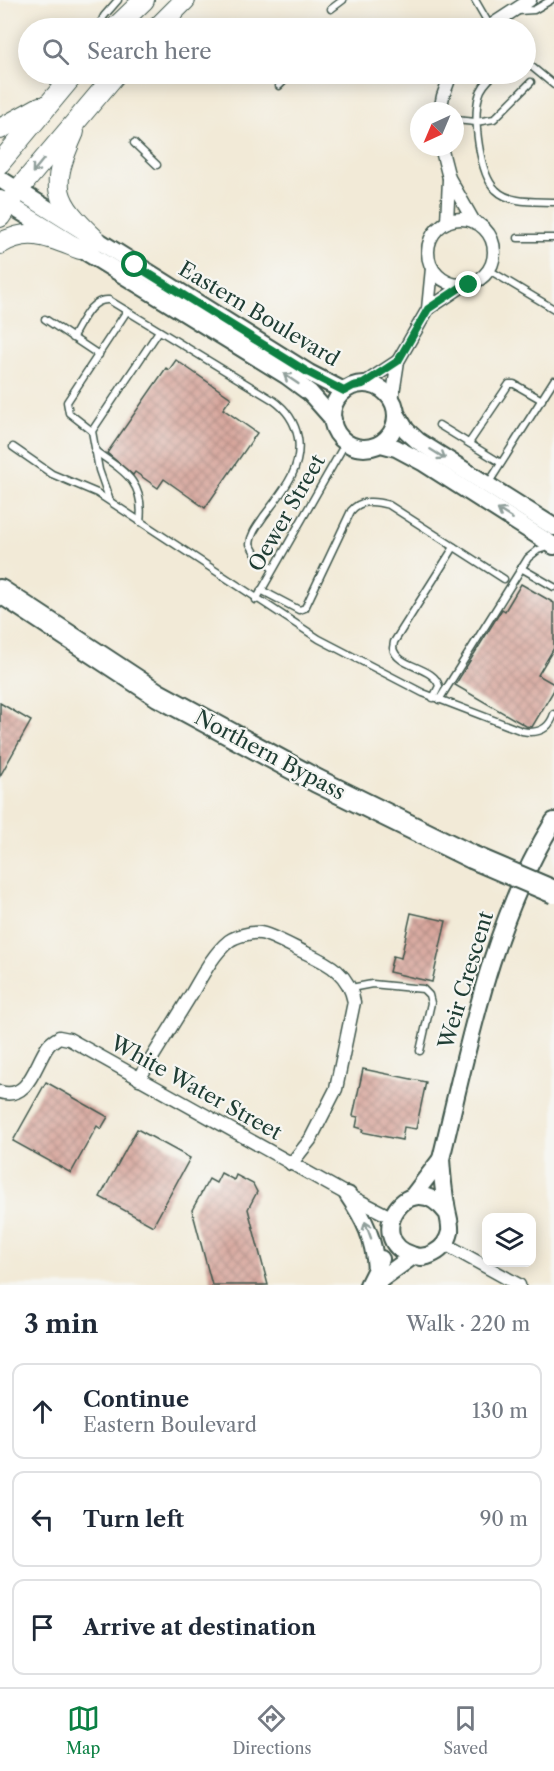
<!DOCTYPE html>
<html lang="en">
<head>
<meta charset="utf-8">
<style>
  body { margin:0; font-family:"Libre Caslon Text",serif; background:#f2f2f3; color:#1f2937 }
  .controls { position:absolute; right:18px; bottom:18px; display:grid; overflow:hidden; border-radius:12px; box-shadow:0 3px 15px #0003 }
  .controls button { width:54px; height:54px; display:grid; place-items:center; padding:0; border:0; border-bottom:2px solid #e0e1e3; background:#fff; color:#1f2937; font:30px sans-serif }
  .compass { position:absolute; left:410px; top:102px; width:54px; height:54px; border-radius:50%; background:#fff; box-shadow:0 3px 15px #0003; rotate:224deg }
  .stop { position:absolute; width:18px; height:18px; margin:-14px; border:4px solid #0b8043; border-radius:50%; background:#fff }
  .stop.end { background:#0b8043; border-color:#fff; box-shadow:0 2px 6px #0008 }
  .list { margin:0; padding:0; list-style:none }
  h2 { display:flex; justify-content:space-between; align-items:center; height:78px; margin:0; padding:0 24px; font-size:26px }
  h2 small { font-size:20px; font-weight:400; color:#747a83 }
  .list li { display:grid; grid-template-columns:39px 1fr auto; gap:18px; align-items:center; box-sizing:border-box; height:96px; margin:0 12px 12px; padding:0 12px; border:2px solid #e0e1e3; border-radius:12px }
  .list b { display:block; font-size:22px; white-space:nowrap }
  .list p { margin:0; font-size:20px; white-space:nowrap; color:#747a83 }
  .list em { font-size:20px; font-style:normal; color:#747a83 }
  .icon { flex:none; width:33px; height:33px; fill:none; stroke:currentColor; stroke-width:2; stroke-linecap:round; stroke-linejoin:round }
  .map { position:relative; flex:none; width:554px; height:1285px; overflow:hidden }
  .search { position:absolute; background:#fff; box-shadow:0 3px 15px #0003; left:18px; right:18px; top:18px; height:66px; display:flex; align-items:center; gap:15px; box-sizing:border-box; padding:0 21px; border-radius:33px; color:#747a83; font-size:22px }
  .sheet { height:402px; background:#fff }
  nav { display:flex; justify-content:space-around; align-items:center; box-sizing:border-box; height:84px; border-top:2px solid #e0e1e3; background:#fff; font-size:16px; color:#747a83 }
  nav a { display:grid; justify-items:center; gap:3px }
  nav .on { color:#0b8043 }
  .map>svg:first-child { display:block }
  .building { fill:url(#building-cross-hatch) }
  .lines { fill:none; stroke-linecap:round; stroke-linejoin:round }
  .lane-casing { stroke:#3f574c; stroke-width:9 }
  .street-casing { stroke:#3f574c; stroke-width:15 }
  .secondary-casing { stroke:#3f574c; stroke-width:20 }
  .primary-casing { stroke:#3f574c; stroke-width:22 }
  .highway-casing { stroke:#3f574c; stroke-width:26 }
  .lane { stroke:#fff; stroke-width:6 }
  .street { stroke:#fff; stroke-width:12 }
  .secondary { stroke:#fff; stroke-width:16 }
  .primary { stroke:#fff; stroke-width:20 }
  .highway { stroke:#fff; stroke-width:22 }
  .highway-bridge-casing { stroke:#3f574c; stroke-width:26; stroke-linecap:butt }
  .highway-bridge { stroke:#fff; stroke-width:22 }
  .oneway { stroke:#8f9e9a }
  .route { stroke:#0b8043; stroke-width:8 }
  .labels { text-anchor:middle; stroke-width:4.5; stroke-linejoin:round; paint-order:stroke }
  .street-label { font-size:21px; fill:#1f3d34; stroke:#f6f6f2 }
</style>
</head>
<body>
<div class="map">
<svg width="554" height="1285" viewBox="0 0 554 1285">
  <defs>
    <pattern id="building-cross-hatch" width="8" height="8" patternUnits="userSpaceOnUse" patternTransform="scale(1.5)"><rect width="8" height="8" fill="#d5a197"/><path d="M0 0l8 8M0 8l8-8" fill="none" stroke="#ac847c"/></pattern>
  </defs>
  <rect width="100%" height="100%" fill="#f6f6f2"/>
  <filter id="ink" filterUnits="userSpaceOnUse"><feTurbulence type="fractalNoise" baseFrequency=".0167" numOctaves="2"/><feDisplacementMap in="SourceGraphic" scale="12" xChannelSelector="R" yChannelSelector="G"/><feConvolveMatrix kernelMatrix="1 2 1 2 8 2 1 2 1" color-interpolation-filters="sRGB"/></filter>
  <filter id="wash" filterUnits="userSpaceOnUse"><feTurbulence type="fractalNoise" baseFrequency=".008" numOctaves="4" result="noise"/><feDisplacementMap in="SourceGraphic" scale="24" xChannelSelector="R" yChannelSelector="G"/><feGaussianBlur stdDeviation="1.35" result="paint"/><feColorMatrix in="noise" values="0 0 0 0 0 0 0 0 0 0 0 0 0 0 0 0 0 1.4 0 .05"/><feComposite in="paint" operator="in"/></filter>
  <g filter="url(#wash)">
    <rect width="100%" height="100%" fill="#f2ead7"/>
    <g id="blocks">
      <g class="building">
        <polygon points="176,360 231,398 223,409 257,433 205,508 164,479 158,488 135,472 133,475 107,453 166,368 169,370"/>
        <polygon points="521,584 554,603 554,648 538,675 554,684 554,690 532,727 526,726 455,685 502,609 505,611"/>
        <polygon points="0,703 31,721 0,776"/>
        <polygon points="411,913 446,921 432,982 389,972 393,956 401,958"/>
        <polygon points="363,1069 426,1082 416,1129 404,1127 402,1140 362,1132 363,1129 356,1127 358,1117 353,1116"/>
        <polygon points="46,1082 108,1117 101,1129 97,1126 71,1173 13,1141"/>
        <polygon points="137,1129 190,1158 153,1226 100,1197"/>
        <polygon points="221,1173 234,1180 236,1175 253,1184 257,1192 248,1209 268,1285 212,1285 192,1210 209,1179 216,1183"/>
      </g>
    </g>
  </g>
  <g filter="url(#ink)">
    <use href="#blocks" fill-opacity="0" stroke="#3f574c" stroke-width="1.5"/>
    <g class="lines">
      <g class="lane-casing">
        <g id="lane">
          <polyline points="475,0 490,26"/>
          <polyline points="331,9 343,0"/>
          <polyline points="518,11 534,10 551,0"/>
          <polyline points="98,28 104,16 118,0"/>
          <polyline points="526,62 554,85"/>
          <path d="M 495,74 C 488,80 481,87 479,96 C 473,118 479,174 496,190 C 510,204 536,201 554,202"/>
          <polyline points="279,86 291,74"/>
          <polyline points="455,120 476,122 494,119 531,82"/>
          <polyline points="134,143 157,165"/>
          <polyline points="518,238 554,238"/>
          <polyline points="489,270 554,309"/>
          <polyline points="45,319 99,355"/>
          <path d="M 72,338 C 81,324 90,298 109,300 L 273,400 C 286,409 295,422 298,438 C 303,469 282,492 264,516 C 258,525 251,533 250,544 L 255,553 L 273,569"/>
          <polyline points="439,425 501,463"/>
          <polyline points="92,431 69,413 67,402 127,311"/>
          <polyline points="469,443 509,384 514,384 542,400"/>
          <path d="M 13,447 L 52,474 L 97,493 L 319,639 L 423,693 L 522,731 C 537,734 549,730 554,714"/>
          <path d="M 95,451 C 125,472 145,482 140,522"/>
          <polyline points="488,484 554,380"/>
          <polyline points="110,501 99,470 92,431 159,331"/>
          <polyline points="521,568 554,587"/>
          <path d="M 261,590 L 299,610 L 305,608 L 351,511 C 361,499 375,501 389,505 L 504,579"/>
          <polyline points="256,600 346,442"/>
          <path d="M 433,698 L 439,686 C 434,666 397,668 393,648 L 394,642 L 454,547"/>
          <polyline points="439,700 528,558 538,550 548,547"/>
          <polyline points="351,988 372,984 423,989 429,995 431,1003 420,1051"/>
        </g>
      </g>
      <g class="street-casing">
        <g id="street">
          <polyline points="487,28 530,0"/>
          <polyline points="440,111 443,96 451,74"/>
          <polyline points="441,147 449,178 474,222"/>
          <circle cx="461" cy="252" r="33"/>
          <polyline points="447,222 449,179"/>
          <polyline points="428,309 464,285"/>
          <polyline points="363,384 398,361"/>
          <polyline points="392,400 398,361 428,309 432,268"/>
          <path d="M 139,1079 C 157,1050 174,1022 192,993 C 202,976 213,954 229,941 C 236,936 251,932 260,933 C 270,934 295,948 306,953 C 330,964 349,974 354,1002 L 336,1089 L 310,1140 L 291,1164"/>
          <path d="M 0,1092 C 29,1101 35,1064 48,1046 C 51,1042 55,1040 59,1037 L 69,1039 L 348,1195 L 391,1217"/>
          <polyline points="445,1244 519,1285"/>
        </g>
      </g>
      <g class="secondary-casing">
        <g id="secondary">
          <polyline points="0,179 309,373 344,391"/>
          <polyline points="0,199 287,376 310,393 333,419"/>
          <circle cx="364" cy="416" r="32"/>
          <polyline points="397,415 406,430 418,441 554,527"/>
          <polyline points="381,444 396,448 424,463 554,546"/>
          <path d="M 348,1195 C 365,1220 374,1239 376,1269"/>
          <polyline points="412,1197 441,1159"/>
          <path d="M 447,1213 C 409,1162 362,1240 412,1255 C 419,1258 427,1257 434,1253 C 442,1249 448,1241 450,1232 C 451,1222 447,1214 446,1204 C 443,1189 442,1174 441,1159 C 469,1044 491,923 554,821"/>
          <polyline points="368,1285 381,1259"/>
          <polyline points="373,1285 413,1256"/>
        </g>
      </g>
      <g class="primary-casing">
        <g id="primary">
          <polyline points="115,28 144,0"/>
          <polyline points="157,28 185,0"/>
          <polyline points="0,129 40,107"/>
          <path d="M 74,132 C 49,188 53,200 97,241"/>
          <polyline points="0,163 74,74"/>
          <polyline points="0,217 18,190 116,74"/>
          <path d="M 0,244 C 29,226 51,238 80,249"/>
        </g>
      </g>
      <g class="highway-casing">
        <polyline id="highway" points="0,591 158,695 317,781 472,857"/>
      </g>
      <use href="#lane" class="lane"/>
      <use href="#street" class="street"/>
      <use href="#secondary" class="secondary"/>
      <use href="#primary" class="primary"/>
      <use href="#highway" class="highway"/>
      <g class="highway-bridge-casing">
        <polyline id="highway-bridge" points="472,857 554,892"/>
      </g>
      <use href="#highway-bridge" class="highway-bridge"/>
    </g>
    <defs><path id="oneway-shaft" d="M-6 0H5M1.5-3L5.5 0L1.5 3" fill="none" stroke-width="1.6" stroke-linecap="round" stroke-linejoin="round" transform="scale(1.5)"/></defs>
    <g class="oneway">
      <use href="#oneway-shaft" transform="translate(38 166) rotate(129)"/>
      <use href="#oneway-shaft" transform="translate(291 379) rotate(-146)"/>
      <use href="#oneway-shaft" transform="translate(438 454) rotate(32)"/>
      <use href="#oneway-shaft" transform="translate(505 514) rotate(-148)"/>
      <use href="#oneway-shaft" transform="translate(368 1230) rotate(-110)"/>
    </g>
  </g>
  <g class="lines" filter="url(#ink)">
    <polyline class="route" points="135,265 309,373 344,391 353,386 363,384 398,361 428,309 464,285 469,285"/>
  </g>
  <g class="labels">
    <g class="street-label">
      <text transform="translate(259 314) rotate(31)" y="7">Eastern Boulevard</text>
      <text transform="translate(287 513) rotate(-60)" y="7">Oewer Street</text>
      <text transform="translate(270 755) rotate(28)" y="7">Northern Bypass</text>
      <text transform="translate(466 980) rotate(-73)" y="7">Weir Crescent</text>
      <text transform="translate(196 1088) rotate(29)" y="7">White Water Street</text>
    </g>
  </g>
</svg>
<div class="controls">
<button><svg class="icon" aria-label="layers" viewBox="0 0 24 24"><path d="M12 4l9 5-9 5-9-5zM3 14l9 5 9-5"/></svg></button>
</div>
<svg class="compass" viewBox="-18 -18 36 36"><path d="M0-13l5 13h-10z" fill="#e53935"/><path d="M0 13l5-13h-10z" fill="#747a83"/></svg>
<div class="stop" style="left:135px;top:265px"></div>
<div class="stop end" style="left:469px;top:285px"></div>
<div class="search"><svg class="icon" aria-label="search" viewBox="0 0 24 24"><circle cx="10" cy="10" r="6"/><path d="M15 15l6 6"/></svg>Search here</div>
</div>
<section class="sheet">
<h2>3 min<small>Walk · 220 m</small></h2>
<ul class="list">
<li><svg class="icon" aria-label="ahead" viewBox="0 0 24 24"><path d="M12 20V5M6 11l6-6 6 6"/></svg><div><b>Continue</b><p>Eastern Boulevard</p></div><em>130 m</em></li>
<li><svg class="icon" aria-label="left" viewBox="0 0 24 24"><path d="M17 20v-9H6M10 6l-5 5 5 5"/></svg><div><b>Turn left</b></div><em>90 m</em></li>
<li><svg class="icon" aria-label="arrive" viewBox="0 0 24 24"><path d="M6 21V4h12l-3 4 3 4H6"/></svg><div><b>Arrive at destination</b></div></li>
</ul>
</section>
<nav>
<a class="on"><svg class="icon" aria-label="map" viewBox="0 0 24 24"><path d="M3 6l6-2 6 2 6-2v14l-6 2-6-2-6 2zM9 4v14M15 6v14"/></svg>Map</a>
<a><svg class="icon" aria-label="directions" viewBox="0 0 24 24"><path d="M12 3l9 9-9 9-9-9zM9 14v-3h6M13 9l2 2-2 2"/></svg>Directions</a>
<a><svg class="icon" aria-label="saved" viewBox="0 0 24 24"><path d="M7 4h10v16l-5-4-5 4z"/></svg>Saved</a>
</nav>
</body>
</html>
